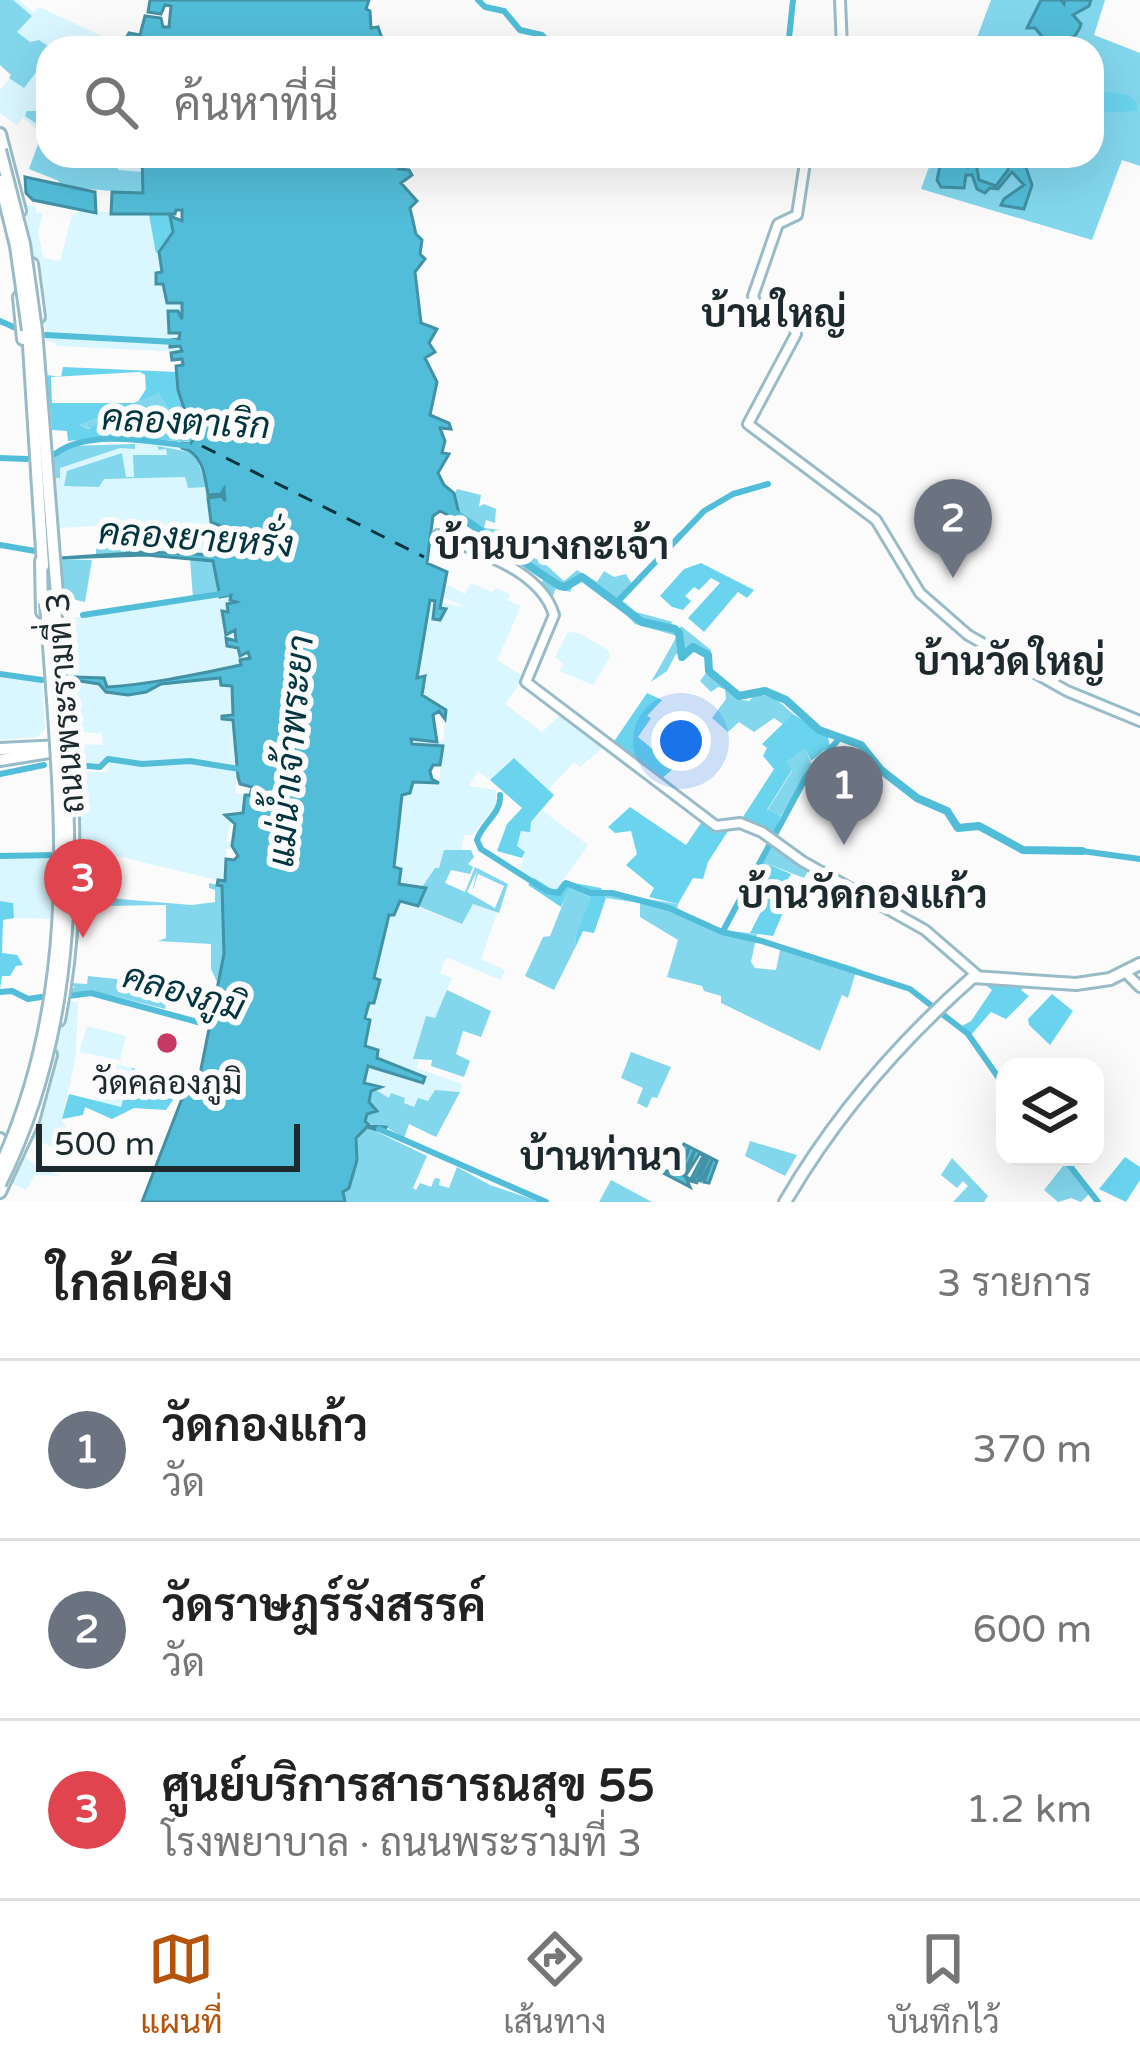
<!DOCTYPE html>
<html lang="th">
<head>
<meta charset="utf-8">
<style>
  body { margin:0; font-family:"Varela Round",Sarabun,sans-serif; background:#f6f6f6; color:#222 }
  .controls { position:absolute; right:36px; bottom:36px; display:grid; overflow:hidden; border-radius:24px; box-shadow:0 12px 48px #0002 }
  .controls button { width:108px; height:108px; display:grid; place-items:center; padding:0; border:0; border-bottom:3px solid #e0e0e0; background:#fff; color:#222; font:60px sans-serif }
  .scale { position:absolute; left:36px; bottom:30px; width:264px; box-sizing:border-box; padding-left:12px; border:6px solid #1c2a2e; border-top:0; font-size:33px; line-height:42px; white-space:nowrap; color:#1c2a2e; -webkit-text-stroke:9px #fbfbfb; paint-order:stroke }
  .you { position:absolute; left:681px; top:741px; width:42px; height:42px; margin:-30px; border:9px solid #fff; border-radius:50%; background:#1a73e8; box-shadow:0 0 0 18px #1a73e833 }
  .badge { display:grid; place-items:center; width:78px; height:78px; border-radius:50%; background:#b45309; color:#fff; font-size:39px; font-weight:700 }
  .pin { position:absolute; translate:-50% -99px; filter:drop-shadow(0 3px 6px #0008) }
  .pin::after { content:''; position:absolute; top:63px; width:42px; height:36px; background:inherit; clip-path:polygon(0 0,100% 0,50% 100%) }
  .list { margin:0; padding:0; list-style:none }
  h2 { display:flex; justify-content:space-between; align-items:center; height:156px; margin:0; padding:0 48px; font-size:51px }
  h2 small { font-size:39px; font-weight:400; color:#767676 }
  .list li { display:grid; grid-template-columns:78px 1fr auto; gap:36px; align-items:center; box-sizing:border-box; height:180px; padding:0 48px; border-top:3px solid #e0e0e0 }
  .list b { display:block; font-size:45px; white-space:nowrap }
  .list p { margin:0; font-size:39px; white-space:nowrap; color:#767676 }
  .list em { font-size:39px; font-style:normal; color:#767676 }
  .icon { flex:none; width:66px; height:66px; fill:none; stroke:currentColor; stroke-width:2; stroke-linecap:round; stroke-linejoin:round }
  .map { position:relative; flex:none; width:1140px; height:1202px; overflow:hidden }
  .search { position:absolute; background:#fff; box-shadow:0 12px 48px #0002; left:36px; right:36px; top:36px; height:132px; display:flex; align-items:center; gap:30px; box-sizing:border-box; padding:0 42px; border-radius:36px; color:#767676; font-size:45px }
  .sheet { height:696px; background:#fff }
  nav { display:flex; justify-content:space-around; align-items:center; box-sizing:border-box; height:168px; border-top:3px solid #e0e0e0; background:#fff; font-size:33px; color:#767676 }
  nav a { display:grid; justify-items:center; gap:6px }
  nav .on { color:#b45309 }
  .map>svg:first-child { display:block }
  .built { fill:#daf6fe }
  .green { fill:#83d7ed; fill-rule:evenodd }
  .forest { fill:#6ad4ee; fill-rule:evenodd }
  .water { fill:#52bdd8; stroke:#4291a5; stroke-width:3 }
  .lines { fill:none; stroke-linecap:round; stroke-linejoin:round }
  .canal { stroke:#52bdd8; stroke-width:6 }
  .river { stroke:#52bdd8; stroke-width:8 }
  .ferry { stroke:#003540; stroke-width:3; stroke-dasharray:15 12; stroke-linecap:butt }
  .minor-casing { stroke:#98bcc7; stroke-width:14 }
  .major-casing { stroke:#98bcc7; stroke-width:16 }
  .minor { stroke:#fff; stroke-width:8 }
  .major { stroke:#fff; stroke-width:10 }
  .major-bridge-casing { stroke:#98bcc7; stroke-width:16; stroke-linecap:butt }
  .major-bridge { stroke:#fff; stroke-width:10 }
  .poi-dot { fill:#c73965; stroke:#fbfbfb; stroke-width:4.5 }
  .labels { text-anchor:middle; stroke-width:12; stroke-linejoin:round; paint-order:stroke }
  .street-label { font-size:33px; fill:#1c2a2e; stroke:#fbfbfb }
  .poi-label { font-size:33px; fill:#1c2a2e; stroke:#fbfbfb }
  .water-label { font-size:36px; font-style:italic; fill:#003540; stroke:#fbfbfb }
  .quarter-label { font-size:39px; font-weight:bold; fill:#1c2a2e; stroke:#fbfbfb }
</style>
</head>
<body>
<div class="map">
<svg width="1140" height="1202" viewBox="0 0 1140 1202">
  <rect width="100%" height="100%" fill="#fbfbfb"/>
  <g class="built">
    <polygon points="0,0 19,0 34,13 39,7 106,38 139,47 48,48 48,156 142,156 144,194 58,186 59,181 29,169 41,133 23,118 17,125 0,113 0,90 12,75 0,65"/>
    <polygon points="24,204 36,207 36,212 43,214 38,230 43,258 60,261 72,216 80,210 149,215 162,273 157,284 163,283 167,303 182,303 183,319 178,311 180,339 130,340 181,345 182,352 56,346 55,342 46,341 46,337 129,340 46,333"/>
    <polygon points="144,443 190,450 224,488 219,555 146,551 96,555 95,526 59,528 53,458 71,446"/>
    <polygon points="444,583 465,594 471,583 492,592 496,588 510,594 507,600 521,606 497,660 524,677 505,704 542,732 561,714 606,745 580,767 574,762 549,789 514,758 490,780 478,771 469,786 496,790 496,805 472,835 464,835 461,852 444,851 439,869 434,869 422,887 409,886 399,884 394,868 402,795 412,782 439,782 443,746 411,744 411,738 443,741 446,710 422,695 425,676 417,679 430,600 467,608 443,597"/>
    <polygon points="227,594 251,597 251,605 237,603 222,614 226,634 235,630 236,641 229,645 238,648 240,655 242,645 250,644 250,658 241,665 134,685 106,687 104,678 69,678 64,617 85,617"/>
    <polygon points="568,632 579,633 608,650 610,657 593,685 559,671 564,664 555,657"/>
    <polygon points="0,676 42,682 45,729 37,737 0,740"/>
    <polygon points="221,678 232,685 233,716 222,717 233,719 235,767 189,758 143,762 107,756 102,764 75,761 75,744 103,745 102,734 75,731 72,681 99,684 106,692 128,695 146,692 161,684"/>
    <polygon points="109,761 138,765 191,763 237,772 235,793 245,795 244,813 234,813 226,841 232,842 232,848 226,849 225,882 117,856 79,855 75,772 107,772"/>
    <polygon points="543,811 588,845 555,891 519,871 525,853 516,847 522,831"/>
    <polygon points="55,856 53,919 14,918 13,903 0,901 0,857"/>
    <polygon points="400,900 461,924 473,904 497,913 481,959 505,970 501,980 446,957 440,973 452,978 435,1019 427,1017 414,1059 419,1061 417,1068 462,1084 460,1092 451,1090 415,1108 380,1094 380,1087 364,1083 368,1066 422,1083 425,1078 376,1057 364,1047 370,1021 365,1019 389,914"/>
    <polygon points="67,1001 78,1002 76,1055 62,1121 67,1128 58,1149 31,1138"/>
    <polygon points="87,1026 126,1036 120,1060 79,1052"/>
    <polygon points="105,1061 132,1068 121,1107 95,1101"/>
    <polygon points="24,1157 39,1167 61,1176 35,1175 26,1190 11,1183"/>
  </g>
  <g class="green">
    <polygon points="0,0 13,0 32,16 17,32 30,42 39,40 51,48 48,48 48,79 37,71 24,88 9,78 11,75 0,65"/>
    <polygon points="991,0 1105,0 1094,35 1140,53 1140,166 1122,160 1092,240 921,189 933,156 1092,156 1092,48 973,48"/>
    <polygon points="27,111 48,111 48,156 116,156 118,170 143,172 144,194 58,186 59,181 29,169 44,129 25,116"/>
    <polygon points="160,392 171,412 171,423 160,432 144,427 123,436 127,438 102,439 112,437 80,425"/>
    <polygon points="135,444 135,449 120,448 60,468 60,478 55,478 53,457 71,446"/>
    <polygon points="157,446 195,453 207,487 188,488 185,477 104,479 99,487 64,486 67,471 122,453 126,477 134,477 133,455 167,455 166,449 159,450"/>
    <path d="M 457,489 L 481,495 L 479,507 L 484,504 L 496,509 L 495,523 L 486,520 L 484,528 L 501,530 L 513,546 L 525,549 L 525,554 L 543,562 L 564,581 L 577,570 L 597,582 L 604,571 L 614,577 L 626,574 L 633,586 L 679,532 L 684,536 L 623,601 L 636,612 L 673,622 L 667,628 L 678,632 L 681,626 L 711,650 L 711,654 L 692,645 L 683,655 L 676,654 L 667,671 L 651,682 L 677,636 L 635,624 L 613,601 L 582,578 L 576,580 L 570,592 L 556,588 L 551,601 L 540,586 L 543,580 C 519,562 499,544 473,530 L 476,524 C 462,516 448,506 457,489 Z"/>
    <polygon points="147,535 148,551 96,555 96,543"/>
    <polygon points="61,559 92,560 85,602 63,597"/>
    <polygon points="190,559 213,561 220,595 193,598"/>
    <polygon points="706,673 737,699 749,701 756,694 775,698 793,714 784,725 774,718 754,732 739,722 728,732 712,718 726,699 725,689 718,687 711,692 700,681"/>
    <polygon points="805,747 812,766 781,816 767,811 792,771 785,762"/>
    <polygon points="773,844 810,868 804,878 763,862"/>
    <path d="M 444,850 L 471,850 L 474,857 L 468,864 L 473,867 L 470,874 L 451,870 L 445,883 L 465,892 L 475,867 L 508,884 L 499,913 L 473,904 L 462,924 L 418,906 L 425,888 L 422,887 L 435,868 L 439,868 ZM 477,871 L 472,893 L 478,874 L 504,886 L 495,908 L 467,892 Z"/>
    <polygon points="81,881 106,883 107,898 192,905 215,902 215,890 209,888 209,883 222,886 224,954 217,982 211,969 211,944 158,941 166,938 166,905 105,906 80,899 89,891"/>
    <polygon points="570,886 592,899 575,938 576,946 554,990 525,976 543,937 550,936"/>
    <polygon points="605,892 678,904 677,910 722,930 757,934 751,962 755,968 776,970 781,945 857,968 848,998 842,995 820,1051 721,1003 721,996 704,991 702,986 667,977 678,940 640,917 640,903 606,898"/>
    <polygon points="145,969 174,979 165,1009 90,990 78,994 69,992 70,987 75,988 71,983 87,984 88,976 117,979 118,992 127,993 133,982 127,971"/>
    <polygon points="447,990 491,1011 481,1037 463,1031 456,1054 470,1061 464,1077 431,1066 432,1060 413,1059 426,1016 435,1018"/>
    <polygon points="631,1052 671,1067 657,1098 652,1097 647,1108 637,1103 643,1088 621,1078"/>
    <polygon points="373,1088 389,1098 391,1093 405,1098 404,1103 414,1107 418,1098 428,1101 435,1090 460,1092 436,1137 409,1124 404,1138 386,1127 366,1123 367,1113 374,1113 369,1102"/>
    <polygon points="367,1127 427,1156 413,1188 416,1190 420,1183 431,1187 435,1178 440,1179 439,1185 449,1188 457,1167 490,1185 540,1202 345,1202 343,1191 349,1187 357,1160 356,1138"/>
    <polygon points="750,1141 797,1155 785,1176 745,1156"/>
    <polygon points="952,1158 988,1196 984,1202 953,1202 968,1186 963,1181 957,1188 941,1175"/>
    <polygon points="1067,1161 1091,1192 1081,1202 1071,1198 1058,1202 1044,1190"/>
    <polygon points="611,1180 652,1202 599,1202"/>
  </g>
  <g class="forest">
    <polygon points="1101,91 1129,95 1137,103 1137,111 1093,113 1092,106"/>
    <polygon points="985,156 1010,156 1008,170 996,186 981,182 977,176"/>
    <path d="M 170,214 C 173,231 172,245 156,253 L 149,215 Z"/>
    <path d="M 63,367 L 177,372 L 193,442 L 122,437 L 144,427 L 160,432 L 167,429 L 171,412 L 159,393 L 80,425 L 89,429 L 98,423 L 98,428 L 114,432 L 112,437 L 68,441 L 67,431 L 52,430 L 47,375 L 61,377 ZM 140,372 L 145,375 L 146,389 L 137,403 L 52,403 L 51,377 Z"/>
    <polygon points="701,563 754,590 747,598 738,592 704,632 688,618 720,583 711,578 699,590 694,587 685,596 691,601 683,610 672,607 660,596 684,569"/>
    <polygon points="647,693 662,700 647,716 651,718 638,737 662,757 671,746 682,753 682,761 660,780 613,743"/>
    <polygon points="793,714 828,737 830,746 811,761 805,748 786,762 792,770 767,810 781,816 772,838 741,820 774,769 763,756 767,748 762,744"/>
    <polygon points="514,758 554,795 531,822 530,832 521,831 517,846 525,852 522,858 497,851 507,824 522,808 490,780"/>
    <polygon points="630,807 686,845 703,820 723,832 728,831 708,862 703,879 693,878 678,904 649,897 654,888 626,865 637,854 631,831 615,833 608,827"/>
    <polygon points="763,862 791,874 775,902 785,908 773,936 750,933 765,904 744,896"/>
    <polygon points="534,878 555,891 563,881 601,888 606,898 594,933 583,931 576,946 575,938 591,898 570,887 561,907 528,885"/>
    <polygon points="0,901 13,903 14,918 3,920 2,953 17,955 23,965 16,966 10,976 2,976 0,990"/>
    <polygon points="977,978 1026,984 1021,990 1029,996 1006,1019 991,1012 971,1035 962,1026 971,1021 992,990"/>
    <polygon points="1052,994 1073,1011 1050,1045 1029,1025 1028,1019"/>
    <polygon points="132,1068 188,1083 184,1093 178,1093 166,1110 134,1108 112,1119 85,1107 83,1115 62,1119 69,1094 121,1107"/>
    <polygon points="1125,1157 1140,1167 1140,1180 1126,1202 1099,1189"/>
  </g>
  <g class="water">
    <polygon points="150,0 369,0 366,9 370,11 371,28 378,27 383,41 381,48 139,48 124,42 129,33 140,35 145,16 161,18 163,27 169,27 171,6 165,5 161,14 148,12"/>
    <path d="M 1041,0 L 1061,0 L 1064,4 L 1065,0 L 1091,0 L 1089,6 L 1073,15 L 1081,24 C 1075,47 1047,48 1026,48 L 1045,40 L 1035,28 L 1027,28 Z"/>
    <path d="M 142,156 L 397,156 L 398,161 L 405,159 L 406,163 L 399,169 L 409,170 L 412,175 L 401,183 L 417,201 L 410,208 L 416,234 L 422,240 L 420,254 L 425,259 L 415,272 L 421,323 L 437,329 L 429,343 L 435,352 L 425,358 L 437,382 L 430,415 L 449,423 L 451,429 L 440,428 L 445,441 L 442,453 L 449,454 L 438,473 L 444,485 L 454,493 L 459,514 L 456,519 L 440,511 L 433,516 L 427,563 L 447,572 L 440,608 L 446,609 L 440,620 L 433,619 L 435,601 L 430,600 L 417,678 L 425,676 L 422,695 L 446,710 L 445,719 L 439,711 L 433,715 L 437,742 L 411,739 L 412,744 L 443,746 L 440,765 L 433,765 L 430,771 L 432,779 L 439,783 L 413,782 L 410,793 L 402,795 L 394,867 L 401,869 L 399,884 L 426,888 L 418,906 L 400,901 L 394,915 L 389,915 L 374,978 L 380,980 L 374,1003 L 369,1003 L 365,1018 L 370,1020 L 365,1046 L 378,1050 L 377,1058 L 425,1077 L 423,1083 L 368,1066 L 364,1083 L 381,1087 L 371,1091 L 369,1102 L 377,1111 L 367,1114 L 365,1121 L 370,1126 L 386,1127 L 384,1132 L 367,1127 L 356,1138 L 357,1160 L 349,1188 L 343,1192 L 345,1202 L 142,1202 L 188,1083 L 198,1084 L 224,954 L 222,886 L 217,885 L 218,880 L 225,881 L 226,859 L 234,860 L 238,856 L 232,846 L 235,824 L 225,815 L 243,813 L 245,795 L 250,795 L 252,787 L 240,784 L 238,777 L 233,720 L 222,719 L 222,716 L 233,715 L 232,686 L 221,685 L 220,678 L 161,684 L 146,692 L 128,695 L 106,692 L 99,684 L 74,680 L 75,677 L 104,678 L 107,687 C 153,684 198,674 241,665 L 240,660 L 250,658 L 248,652 L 240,656 L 238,648 L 227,646 L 226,638 L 236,641 L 235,630 L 226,635 L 222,611 L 228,612 L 227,604 L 236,602 L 230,600 L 231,595 L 220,597 L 213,561 L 146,555 L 60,558 L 146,552 L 219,555 L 221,526 L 211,522 L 208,498 L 222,496 L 225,501 L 224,489 L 221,494 L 208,495 C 205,476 203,453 182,448 L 182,443 L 190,444 L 194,439 L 178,390 L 176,366 L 183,365 L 182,359 L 172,360 L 171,353 L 182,351 L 180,346 L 170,347 L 170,340 L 179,339 L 180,333 L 169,333 L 168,311 L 178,311 L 182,319 L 182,303 L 167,303 L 163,284 L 156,284 L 156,273 L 162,272 L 159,252 L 173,232 L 170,216 L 182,221 L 182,210 L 176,210 L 175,214 L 111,214 L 112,192 L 143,193 Z"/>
    <polygon points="977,156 985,156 977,169 979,180 996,186 1008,170 1010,156 1022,156 1032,185 1024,209 1001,205 1004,199 1024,185 1012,172 998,189 990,188 985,193 977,189 972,175 966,175 964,188 941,187 937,180 941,161 968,167"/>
    <polygon points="25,177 95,192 96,213 33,200 26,193"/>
    <polygon points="684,1144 717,1161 709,1183 704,1182 712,1160 701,1181 698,1180 708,1159 706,1157 695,1179 692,1177 703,1156 700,1153 686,1175 695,1150 683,1174 681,1172 689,1148 677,1170 671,1169 698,1183 687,1180 690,1187 646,1164 637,1173 643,1162 669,1172"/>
  </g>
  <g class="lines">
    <g class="canal">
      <polyline points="478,0 485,7 504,11 520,30 542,35 555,48"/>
      <polyline points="788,48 793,0"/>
      <polyline points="0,321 18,329"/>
      <polyline points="46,335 175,342"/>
      <path d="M 55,454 C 88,429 148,441 188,446"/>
      <polyline points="0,458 27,459"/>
      <polyline points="0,545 35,551"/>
      <polyline points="47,560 51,607"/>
      <polyline points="617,602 704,511 733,494 768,484"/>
      <polyline points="83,615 227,593"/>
      <polyline points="0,674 42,680"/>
      <polyline points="75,765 100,767 108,759 142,764 190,761 239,769"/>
      <polyline points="0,774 44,765"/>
      <path d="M 500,795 C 502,813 482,823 477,840 L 481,849 L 547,891 L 559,893 L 566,883 L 591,893 L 612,893 L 669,908 L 722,932 L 762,941 L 910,989 L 968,1034 L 1005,1087"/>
      <polyline points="1082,851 1140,859"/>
      <polyline points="0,856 54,855"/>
      <polyline points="723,931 806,777 838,740"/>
      <polyline points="0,992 12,991 28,999 48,996"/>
      <polyline points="61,997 91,993 216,1027"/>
      <polyline points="379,1129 546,1202"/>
      <polyline points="1063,1157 1098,1202"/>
    </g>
    <path class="river" d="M 451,511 C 490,535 520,562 560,586 L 565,587 L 582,577 L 642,622 L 675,629 L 679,633 L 682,657 L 693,647 L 708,655 L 709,671 L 739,696 L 765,691 L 786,700 L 819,730 L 861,745 L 881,770 L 917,798 L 947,811 L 958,828 L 979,826 L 1023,850 L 1082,851"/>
    <polyline class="ferry" points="202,446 424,557"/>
    <g class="minor-casing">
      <g id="minor">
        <polyline points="840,0 842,48"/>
        <polyline points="806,156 797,215 778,224 753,296 756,304 794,324 796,334 748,424 876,520 920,593 968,635 1067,691 1140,721"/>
        <path d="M 438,535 C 478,552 541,570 554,615 L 526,682 L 716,826 L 740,823 L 762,832 L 802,861 L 925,930 L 977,975"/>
        <polyline points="1126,973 1140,987"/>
      </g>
    </g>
    <g class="major-casing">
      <g id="major">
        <polyline points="0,134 20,211"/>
        <polyline points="32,264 39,317"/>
        <polyline points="19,297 23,339"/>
        <polyline points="28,330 43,566"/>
        <polyline points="36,330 58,608"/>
        <polyline points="41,561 42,612"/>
        <polyline points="0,749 62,746"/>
        <polyline points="0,760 62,750"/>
        <path d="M 59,1020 C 75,942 75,867 72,788"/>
        <polyline points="0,1139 4,1150"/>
        <polyline points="0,1192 33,1121 51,1055"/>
        <path d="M 785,1202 C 835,1116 898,1043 973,977 L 1076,984 L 1110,979 L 1140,964"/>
      </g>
    </g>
    <use href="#minor" class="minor"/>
    <use href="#major" class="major"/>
    <g class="major-bridge-casing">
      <g id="major-bridge">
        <polyline points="0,150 24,244 36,330"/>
        <polyline points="0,181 16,246 28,330"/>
        <path d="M 0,1167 C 85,982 59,798 46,603"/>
        <path d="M 0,1184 C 95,993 67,806 55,603"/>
      </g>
    </g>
    <use href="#major-bridge" class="major-bridge"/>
  </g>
  <circle class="poi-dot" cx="167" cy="1043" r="12"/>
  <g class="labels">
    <g class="street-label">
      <text transform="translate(64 703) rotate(-94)" y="12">ถนนพระรามที่ 3</text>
    </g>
    <g class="poi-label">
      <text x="167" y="1094">วัดคลองภูมิ</text>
    </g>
    <g class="water-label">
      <text transform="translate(186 421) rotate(3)" y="13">คลองตาเริก</text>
      <text transform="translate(196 537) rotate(4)" y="13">คลองยายหรั่ง</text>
      <text transform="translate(290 751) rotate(-85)" y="13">แม่น้ำเจ้าพระยา</text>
      <text transform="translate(184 991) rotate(16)" y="13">คลองภูมิ</text>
    </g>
    <g class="quarter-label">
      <text x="774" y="327">บ้านใหญ่</text>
      <text x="552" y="559">บ้านบางกะเจ้า</text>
      <text x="1010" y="675">บ้านวัดใหญ่</text>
      <text x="863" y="908">บ้านวัดกองแก้ว</text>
      <text x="601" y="1170">บ้านท่านา</text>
    </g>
  </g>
</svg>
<div class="controls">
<button><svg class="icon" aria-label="layers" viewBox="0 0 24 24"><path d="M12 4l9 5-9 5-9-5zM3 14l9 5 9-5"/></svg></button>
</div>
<div class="scale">500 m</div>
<div class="you"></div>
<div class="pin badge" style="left:844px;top:845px;background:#6b7280">1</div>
<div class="pin badge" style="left:953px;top:578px;background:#6b7280">2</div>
<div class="pin badge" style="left:83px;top:938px;background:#e0444e">3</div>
<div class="search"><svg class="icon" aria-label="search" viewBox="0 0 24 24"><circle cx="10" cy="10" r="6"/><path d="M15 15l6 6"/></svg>ค้นหาที่นี่</div>
</div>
<section class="sheet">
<h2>ใกล้เคียง<small>3 รายการ</small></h2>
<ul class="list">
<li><span class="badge" style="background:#6b7280">1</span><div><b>วัดกองแก้ว</b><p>วัด</p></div><em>370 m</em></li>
<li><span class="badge" style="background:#6b7280">2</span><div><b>วัดราษฎร์รังสรรค์</b><p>วัด</p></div><em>600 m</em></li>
<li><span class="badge" style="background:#e0444e">3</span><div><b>ศูนย์บริการสาธารณสุข 55</b><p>โรงพยาบาล · ถนนพระรามที่ 3</p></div><em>1.2 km</em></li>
</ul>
</section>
<nav>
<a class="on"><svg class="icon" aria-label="map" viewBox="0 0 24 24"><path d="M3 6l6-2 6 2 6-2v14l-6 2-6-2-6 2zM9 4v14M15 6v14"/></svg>แผนที่</a>
<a><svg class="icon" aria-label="directions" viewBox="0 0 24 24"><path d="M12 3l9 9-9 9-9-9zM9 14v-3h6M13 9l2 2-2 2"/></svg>เส้นทาง</a>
<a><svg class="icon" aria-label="saved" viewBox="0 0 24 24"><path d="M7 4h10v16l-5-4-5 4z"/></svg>บันทึกไว้</a>
</nav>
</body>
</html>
